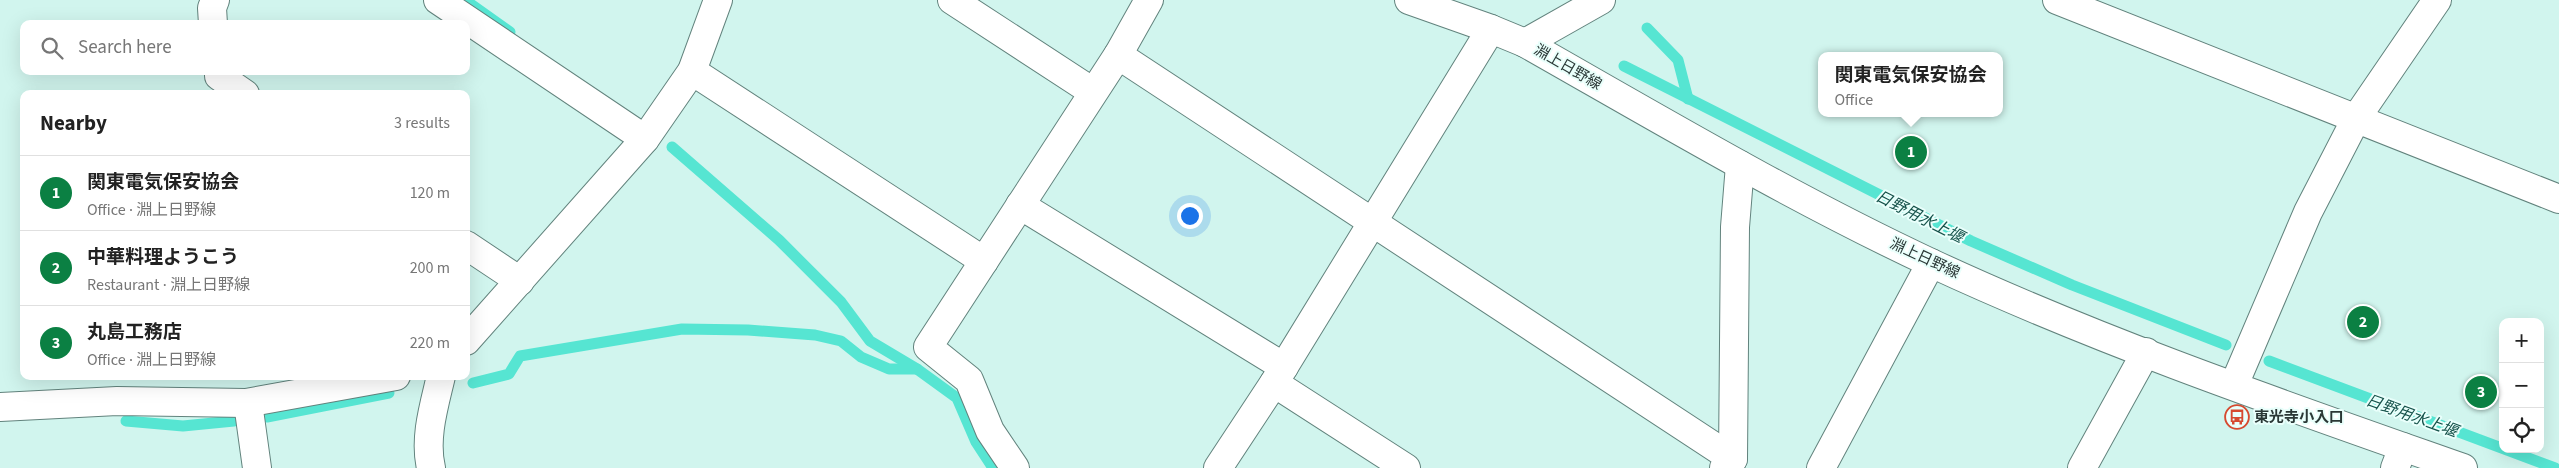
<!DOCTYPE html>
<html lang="en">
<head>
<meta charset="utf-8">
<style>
  body { margin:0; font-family:"Source Sans 3","Noto Sans JP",sans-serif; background:#f2f2f2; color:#222 }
  .controls { position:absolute; right:15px; bottom:15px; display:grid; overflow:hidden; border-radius:10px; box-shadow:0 5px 20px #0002 }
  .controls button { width:45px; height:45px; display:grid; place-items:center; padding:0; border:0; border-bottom:1px solid #e0e0e0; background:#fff; color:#222; font:25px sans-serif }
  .you { position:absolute; left:1189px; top:215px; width:18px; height:18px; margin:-12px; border:4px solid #fff; border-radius:50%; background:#1a73e8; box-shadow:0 0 0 8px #1a73e833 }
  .badge { display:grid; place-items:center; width:32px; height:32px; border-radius:50%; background:#0b8043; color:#fff; font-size:16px; font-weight:700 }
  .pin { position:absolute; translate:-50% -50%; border:2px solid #fff; box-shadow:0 1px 5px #0006 }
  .popup { position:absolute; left:1818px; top:52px; width:185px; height:65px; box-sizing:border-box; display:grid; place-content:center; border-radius:10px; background:#fff; filter:drop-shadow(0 1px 4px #0005); font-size:16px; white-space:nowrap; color:#767676 }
  .popup b { font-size:19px; color:#222 }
  .popup::after { content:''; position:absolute; left:50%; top:100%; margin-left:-10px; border:10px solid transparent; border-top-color:#fff }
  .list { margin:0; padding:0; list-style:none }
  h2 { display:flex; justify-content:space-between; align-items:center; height:65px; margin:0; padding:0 20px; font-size:21px }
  h2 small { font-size:16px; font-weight:400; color:#767676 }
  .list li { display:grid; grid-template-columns:32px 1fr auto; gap:15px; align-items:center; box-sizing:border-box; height:75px; padding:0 20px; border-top:1px solid #e0e0e0 }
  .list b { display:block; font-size:19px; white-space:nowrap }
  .list p { margin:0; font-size:16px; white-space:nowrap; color:#767676 }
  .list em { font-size:16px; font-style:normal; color:#767676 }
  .icon { flex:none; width:28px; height:28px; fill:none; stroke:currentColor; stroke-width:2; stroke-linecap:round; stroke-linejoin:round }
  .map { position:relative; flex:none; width:2559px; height:468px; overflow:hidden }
  .search { position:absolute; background:#fff; box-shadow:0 5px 20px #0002; left:20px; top:20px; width:450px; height:55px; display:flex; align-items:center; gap:12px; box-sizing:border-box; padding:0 18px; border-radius:10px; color:#767676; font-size:19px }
  .panel { position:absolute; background:#fff; box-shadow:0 5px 20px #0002; left:20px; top:90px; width:450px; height:290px; border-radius:10px }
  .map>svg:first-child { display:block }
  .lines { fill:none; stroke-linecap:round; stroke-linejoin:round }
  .stream { stroke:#56e5d2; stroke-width:11 }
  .minor-casing { stroke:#62837d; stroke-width:30 }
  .major-casing { stroke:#62837d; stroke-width:30 }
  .minor { stroke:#fff; stroke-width:28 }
  .major { stroke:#fff; stroke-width:28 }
  .labels { text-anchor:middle; stroke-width:4; stroke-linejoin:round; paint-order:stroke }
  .street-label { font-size:15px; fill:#2a3836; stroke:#e9fffb }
  .poi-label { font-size:15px; font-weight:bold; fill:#2a3836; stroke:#e9fffb; text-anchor:start }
  .water-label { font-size:16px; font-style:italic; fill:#15524a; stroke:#e9fffb }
</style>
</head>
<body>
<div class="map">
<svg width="2559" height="468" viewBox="0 0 2559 468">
  <rect width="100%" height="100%" fill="#d1f5ee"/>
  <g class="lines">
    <g class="stream">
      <polyline points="465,0 510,32"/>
      <polyline points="1647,28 1678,60 1688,99"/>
      <polyline points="1624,66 1971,241 2072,285 2226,345"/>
      <polyline points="672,147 779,240 841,302 870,341 917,369 957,398 976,442 993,468"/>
      <polyline points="2269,361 2555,468"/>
      <polyline points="473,383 509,374 520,356 682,329 748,330 815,335 841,341 861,357 889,369 917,369"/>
      <polyline points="267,417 389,393"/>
      <polyline points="126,421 183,426 234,421"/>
    </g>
    <g class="minor-casing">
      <g id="minor">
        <polyline points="438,0 645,139"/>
        <polyline points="952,0 1093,92"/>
        <polyline points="2057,0 2559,199"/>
        <polyline points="213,24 212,8 215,0"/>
        <polyline points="1525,43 1601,0"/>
        <polyline points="1118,55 1733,459"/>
        <polyline points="219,71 219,76 245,94"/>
        <polyline points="692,71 984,261"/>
        <polyline points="1020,205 1284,367"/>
        <polyline points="466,245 520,281"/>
        <polyline points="466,341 645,139 692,71 718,0"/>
        <polyline points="1274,383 1406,468"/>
        <polyline points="2234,385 2308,212 2357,117 2437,0"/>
        <polyline points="248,403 257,468"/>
        <polyline points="0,407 117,401 246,403 396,376"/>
        <path d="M 431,468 C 424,438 434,406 441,376"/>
        <polyline points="1015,468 990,431 969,380 928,347 1118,55 1149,0"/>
        <polyline points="1218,468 1274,383 1491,29"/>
        <polyline points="1724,468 1733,459 1735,227 1740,165"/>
        <polyline points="1821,468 1931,263"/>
        <polyline points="2082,468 2146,352"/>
        <polyline points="2395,468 2403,447"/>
      </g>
    </g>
    <g class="major-casing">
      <path id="major" d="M 1409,0 L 1491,29 L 1525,43 C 1659,119 1792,198 1931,263 C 2103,343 2284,405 2463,468"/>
    </g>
    <use href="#minor" class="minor"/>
    <use href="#major" class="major"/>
  </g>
  <defs>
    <g id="bus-ring" transform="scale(1.25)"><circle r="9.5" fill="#e9fffb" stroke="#d64a30" stroke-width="1.5"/><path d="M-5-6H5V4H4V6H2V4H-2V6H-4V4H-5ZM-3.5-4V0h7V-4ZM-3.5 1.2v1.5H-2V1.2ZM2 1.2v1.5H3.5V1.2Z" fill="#d64a30"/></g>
  </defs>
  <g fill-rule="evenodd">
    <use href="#bus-ring" x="2237" y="417"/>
  </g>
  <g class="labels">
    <g class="street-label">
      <text transform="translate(1568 67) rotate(30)" y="5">淵上日野線</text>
      <text transform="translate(1925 258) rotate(25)" y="5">淵上日野線</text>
    </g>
    <g class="poi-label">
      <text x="2254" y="422">東光寺小入口</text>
    </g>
    <g class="water-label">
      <text transform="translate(1920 216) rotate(27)" y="6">日野用水上堰</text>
      <text transform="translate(2412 415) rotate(20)" y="6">日野用水上堰</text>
    </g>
  </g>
</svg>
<div class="controls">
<button>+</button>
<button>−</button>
<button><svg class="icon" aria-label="locate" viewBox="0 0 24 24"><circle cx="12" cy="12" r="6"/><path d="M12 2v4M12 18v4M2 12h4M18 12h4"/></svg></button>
</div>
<div class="you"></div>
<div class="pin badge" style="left:1911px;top:152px">1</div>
<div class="popup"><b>関東電気保安協会</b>Office</div>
<div class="pin badge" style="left:2363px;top:322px">2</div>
<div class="pin badge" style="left:2481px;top:392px">3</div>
<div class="search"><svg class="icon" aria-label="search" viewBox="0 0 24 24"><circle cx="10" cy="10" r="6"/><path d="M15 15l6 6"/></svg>Search here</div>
<section class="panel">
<h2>Nearby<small>3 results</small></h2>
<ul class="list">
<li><span class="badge">1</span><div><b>関東電気保安協会</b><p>Office · 淵上日野線</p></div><em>120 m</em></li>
<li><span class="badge">2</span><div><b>中華料理ようこう</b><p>Restaurant · 淵上日野線</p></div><em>200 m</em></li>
<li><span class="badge">3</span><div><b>丸島工務店</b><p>Office · 淵上日野線</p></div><em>220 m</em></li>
</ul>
</section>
</div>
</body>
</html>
